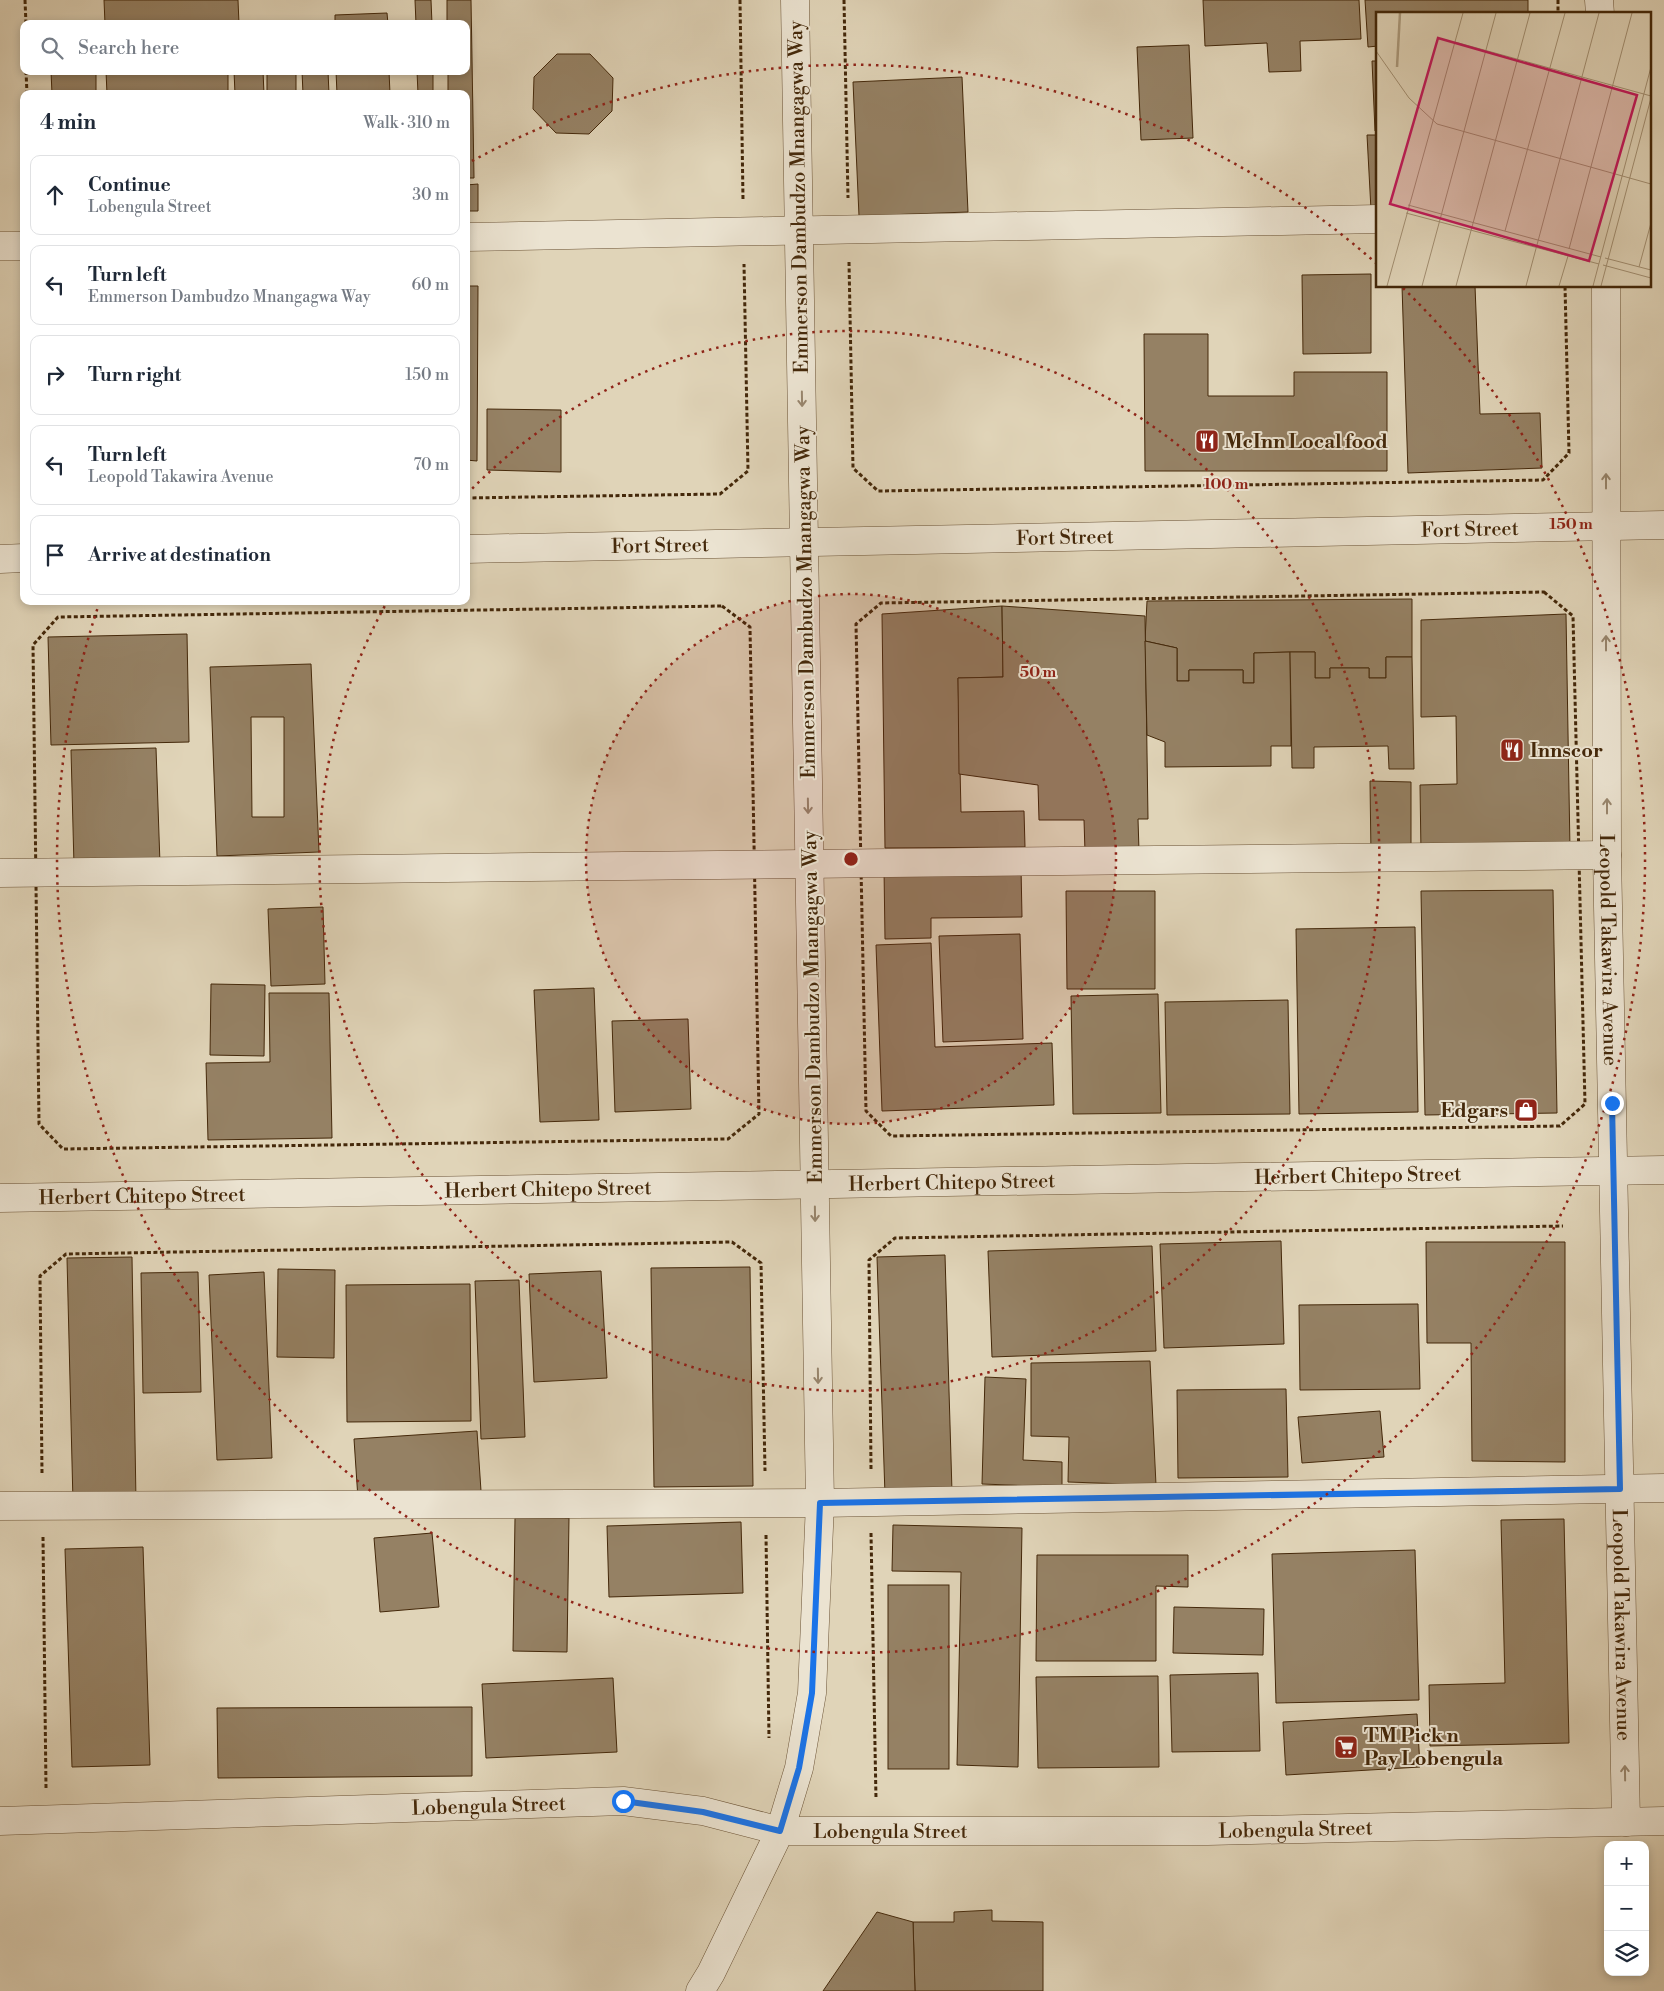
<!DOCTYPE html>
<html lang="en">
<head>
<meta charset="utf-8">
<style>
  body { margin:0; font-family:"Libre Bodoni",serif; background:#f6f6f7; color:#1f2937 }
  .controls { position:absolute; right:15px; bottom:15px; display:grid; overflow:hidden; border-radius:10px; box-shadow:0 2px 8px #0003 }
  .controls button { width:45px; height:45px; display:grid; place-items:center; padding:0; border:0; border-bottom:1px solid #e0e1e3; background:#fff; color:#1f2937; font:25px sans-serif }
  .stop { position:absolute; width:15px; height:15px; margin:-11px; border:4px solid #1a73e8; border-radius:50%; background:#fff }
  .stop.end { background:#1a73e8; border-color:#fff; box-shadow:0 1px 5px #0008 }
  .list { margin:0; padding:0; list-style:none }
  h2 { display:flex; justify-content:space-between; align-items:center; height:65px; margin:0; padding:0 20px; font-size:21px }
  h2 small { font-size:16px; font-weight:400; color:#747a83 }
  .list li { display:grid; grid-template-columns:32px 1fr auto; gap:15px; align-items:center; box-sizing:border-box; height:80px; margin:0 10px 10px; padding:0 10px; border:1px solid #e0e1e3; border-radius:10px }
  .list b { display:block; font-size:19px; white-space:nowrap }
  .list p { margin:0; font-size:16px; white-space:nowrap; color:#747a83 }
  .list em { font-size:16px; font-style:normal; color:#747a83 }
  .icon { flex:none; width:28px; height:28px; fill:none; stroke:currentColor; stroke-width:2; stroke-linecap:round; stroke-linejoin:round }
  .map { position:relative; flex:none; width:1664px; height:1991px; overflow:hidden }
  .search { position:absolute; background:#fff; box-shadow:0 2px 8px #0003; left:20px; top:20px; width:450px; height:55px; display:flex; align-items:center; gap:12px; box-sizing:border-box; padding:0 18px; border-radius:10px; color:#747a83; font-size:19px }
  .panel { position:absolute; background:#fff; box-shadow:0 2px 8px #0003; left:20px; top:90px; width:450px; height:515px; border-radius:10px }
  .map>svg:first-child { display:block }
  .building { fill:#958164; stroke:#44280a; fill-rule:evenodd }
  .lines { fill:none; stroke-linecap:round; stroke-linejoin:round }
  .minor-casing { stroke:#6b5336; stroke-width:29 }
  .path { stroke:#44280a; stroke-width:3; stroke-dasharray:4 2.5; stroke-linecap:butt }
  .minor { stroke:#ebe3d1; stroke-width:28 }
  .oneway { stroke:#98866e }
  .route { stroke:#1a73e8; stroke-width:6 }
  .ring { fill:none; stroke:#8f2418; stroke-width:2.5; stroke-dasharray:2.5 5 }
  .labels { text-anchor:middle; stroke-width:4; stroke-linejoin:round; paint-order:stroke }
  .street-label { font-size:20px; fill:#44280a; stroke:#ebe3d1 }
  .poi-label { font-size:20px; font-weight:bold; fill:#44280a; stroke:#ebe3d1; text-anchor:start }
  .inset-river { fill:none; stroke:#ab9a7d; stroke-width:2.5 }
  .inset-road { fill:none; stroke:#a28f72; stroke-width:1 }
  .view { fill:#c2185b; fill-opacity:0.15; stroke:#c2185b; stroke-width:2.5 }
  .inset-edge { fill:none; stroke:#44280a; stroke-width:2.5 }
  .centre { fill:#8f2418; stroke:#ebe3d1; stroke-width:2.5 }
  .ring-label { font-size:15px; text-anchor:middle; font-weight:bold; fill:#8f2418; stroke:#ebe3d1; stroke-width:4; stroke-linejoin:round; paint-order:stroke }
</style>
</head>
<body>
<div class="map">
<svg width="1664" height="1991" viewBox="0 0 1664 1991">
  <rect width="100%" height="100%" fill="#e0d4b8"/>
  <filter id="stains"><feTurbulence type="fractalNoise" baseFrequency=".004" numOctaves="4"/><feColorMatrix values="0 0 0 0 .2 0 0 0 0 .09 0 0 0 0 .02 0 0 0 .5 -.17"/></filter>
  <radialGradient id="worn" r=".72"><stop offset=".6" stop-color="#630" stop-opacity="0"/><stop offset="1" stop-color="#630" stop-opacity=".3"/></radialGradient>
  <g class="building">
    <polygon points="104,0 238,0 239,24 105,24"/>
    <polygon points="415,0 431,0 432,24 416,24"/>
    <polygon points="447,0 471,0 474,178 466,178 466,94 448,94 448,71 466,71 466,24 447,24"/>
    <polygon points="1203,0 1359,0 1361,39 1300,41 1301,71 1269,72 1267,43 1205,46"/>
    <polygon points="1365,0 1528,0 1528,14 1378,14 1378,46 1368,47"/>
    <polygon points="387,13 388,24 335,24 335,15"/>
    <polygon points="1189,45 1193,138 1141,140 1137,47"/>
    <polygon points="557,54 590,54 613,78 612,111 589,134 556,133 533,109 534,77"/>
    <polygon points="1372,61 1378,61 1378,131 1375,131"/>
    <polygon points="51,71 96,71 96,94 52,94"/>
    <polygon points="106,71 228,71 228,94 107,94"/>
    <polygon points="234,71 263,71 264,94 235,94"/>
    <rect x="267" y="71" width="29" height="23"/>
    <polygon points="302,71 328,71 329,94 303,94"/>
    <polygon points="336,71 389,71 390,94 337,94"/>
    <polygon points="417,71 433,71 433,94 418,94"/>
    <polygon points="962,77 968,212 859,216 853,82"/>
    <polygon points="1367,135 1378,135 1378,209 1371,210"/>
    <polygon points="478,184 478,211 466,211 466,185"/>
    <polygon points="1371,274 1371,353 1303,354 1302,275"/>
    <polygon points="466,286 478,286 477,461 466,460"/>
    <polygon points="1402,286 1475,286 1480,414 1540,413 1542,468 1408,473"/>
    <polygon points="1144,334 1208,334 1208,396 1294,396 1294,372 1387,372 1387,471 1145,471"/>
    <polygon points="487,409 561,410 561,472 487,470"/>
    <polygon points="1412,599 1412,657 1386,657 1386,678 1369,678 1369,668 1330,668 1330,678 1315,678 1315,652 1290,652 1254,653 1254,683 1243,683 1243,670 1189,670 1189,681 1177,681 1177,648 1145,641 1147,601"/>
    <polygon points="1002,606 1003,677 958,678 961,812 1024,811 1025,847 885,848 882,614"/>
    <polygon points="1002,606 1145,616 1148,819 1138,819 1139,851 1085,852 1084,820 1039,820 1038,785 959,774 958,678 1003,677"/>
    <polygon points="1566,614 1570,850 1421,853 1420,785 1457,784 1456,716 1421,717 1421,620"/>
    <polygon points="187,634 189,742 51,745 48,637"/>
    <polygon points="1145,641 1177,648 1177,681 1189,681 1189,670 1243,670 1243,683 1254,683 1254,653 1290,652 1291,746 1271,746 1271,766 1165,767 1165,742 1147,735"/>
    <polygon points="1290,652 1315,652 1315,678 1330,678 1330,668 1369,668 1369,678 1386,678 1386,657 1412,657 1414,769 1389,769 1388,746 1314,747 1314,768 1292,768"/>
    <path d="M 311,664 L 319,852 L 217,856 L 210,667 ZM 251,717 L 284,717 L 284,817 L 252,817 Z"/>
    <polygon points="156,748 160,864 74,866 71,750"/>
    <polygon points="1370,781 1411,782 1411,857 1371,856"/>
    <polygon points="1021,868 1022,917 931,918 931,938 885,939 884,869"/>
    <polygon points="1553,890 1557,1113 1425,1115 1421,891"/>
    <polygon points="1066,891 1155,891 1155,989 1067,989"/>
    <polygon points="323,907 325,984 271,986 268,909"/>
    <polygon points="1415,927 1418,1112 1299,1114 1296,929"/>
    <polygon points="1020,934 1023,1039 943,1042 939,936"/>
    <polygon points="931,943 935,1047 1052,1043 1054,1105 882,1111 876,945"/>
    <polygon points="211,984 265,985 264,1056 210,1055"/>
    <polygon points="594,988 599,1120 540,1122 534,990"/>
    <polygon points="269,993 329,993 332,1138 208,1140 206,1063 270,1062"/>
    <polygon points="1158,994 1161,1113 1073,1114 1071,996"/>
    <polygon points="1288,1000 1290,1114 1167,1115 1165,1002"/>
    <polygon points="688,1019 691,1109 615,1112 612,1021"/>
    <polygon points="1281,1241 1284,1344 1164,1348 1160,1244"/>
    <polygon points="1426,1242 1565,1242 1565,1462 1472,1461 1471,1343 1427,1343"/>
    <polygon points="1152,1246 1156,1351 992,1357 988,1251"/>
    <polygon points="945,1255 952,1492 885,1495 877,1257"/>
    <polygon points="132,1257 136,1502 73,1503 67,1258"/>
    <polygon points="750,1267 753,1486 654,1487 651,1268"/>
    <polygon points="278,1269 335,1270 334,1358 277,1357"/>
    <polygon points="601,1271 607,1378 534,1382 529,1274"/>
    <polygon points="198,1272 201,1392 143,1393 141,1273"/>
    <polygon points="264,1272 272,1458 217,1460 209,1275"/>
    <polygon points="519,1280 525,1437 481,1439 475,1281"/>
    <polygon points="470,1284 471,1421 347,1422 346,1285"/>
    <polygon points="1418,1304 1420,1389 1300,1390 1299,1305"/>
    <polygon points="1150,1361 1156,1485 1068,1482 1069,1437 1031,1436 1031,1363"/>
    <polygon points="985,1377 1026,1379 1023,1460 1062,1462 1062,1487 982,1484"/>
    <polygon points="1286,1389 1288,1477 1178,1478 1177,1390"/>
    <polygon points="1380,1411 1384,1457 1302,1463 1298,1417"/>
    <polygon points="477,1431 481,1491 358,1499 354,1439"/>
    <polygon points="515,1518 569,1518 567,1652 513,1651"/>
    <polygon points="1564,1519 1569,1743 1430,1746 1429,1685 1505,1683 1501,1520"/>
    <polygon points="741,1522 743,1593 609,1597 607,1526"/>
    <polygon points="893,1525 1022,1528 1018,1767 957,1765 961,1572 892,1571"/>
    <polygon points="432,1533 439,1607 380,1612 374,1538"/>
    <polygon points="143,1547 150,1765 72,1767 65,1549"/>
    <polygon points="1415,1550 1419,1700 1276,1703 1272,1554"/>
    <polygon points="1037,1555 1188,1555 1188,1587 1156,1586 1156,1661 1036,1661"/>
    <rect x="888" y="1585" width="61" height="184"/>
    <polygon points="1174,1607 1264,1609 1263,1655 1173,1653"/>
    <polygon points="1258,1673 1260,1751 1172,1752 1170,1675"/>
    <polygon points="1158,1676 1159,1767 1038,1768 1036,1677"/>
    <polygon points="613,1678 617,1752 486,1758 482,1684"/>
    <polygon points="472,1707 472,1776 218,1778 217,1708"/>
    <polygon points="1417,1714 1420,1767 1286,1775 1283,1722"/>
    <polygon points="992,1910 992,1921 1043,1922 1043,1991 915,1991 913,1922 954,1922 954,1912"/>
    <polygon points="877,1912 913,1922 915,1991 823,1991"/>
  </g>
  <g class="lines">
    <g class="minor-casing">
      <g id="minor">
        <polyline points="1599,0 1600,14"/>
        <polyline points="466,237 1378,219"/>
        <polyline points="0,246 24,246"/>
        <path id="s1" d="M 1606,286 L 1607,855 L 1626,1822"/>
        <path id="s2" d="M 466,549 L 1664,525"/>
        <polyline points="0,559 24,558"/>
        <polyline points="0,873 1607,855"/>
        <path id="s3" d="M 0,1198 L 1664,1170"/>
        <polyline points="0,1506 820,1503 1664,1488"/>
        <path id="s4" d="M 0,1821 L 623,1801 L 703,1811 L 780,1831 L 1208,1831 L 1664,1821"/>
        <polyline points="700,1991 711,1973 780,1831 799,1768 812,1693 820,1503 795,0"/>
      </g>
    </g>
    <g class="path">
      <polyline points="25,0 26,24"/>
      <polyline points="740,0 743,200"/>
      <polyline points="844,0 848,198"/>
      <polyline points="1558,0 1558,14"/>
      <polyline points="26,71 27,94"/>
      <polyline points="849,262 853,468 878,491 1543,480 1569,453 1565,286"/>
      <polyline points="466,498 720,494 748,471 744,264"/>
      <polygon points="1544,592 1573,616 1585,1104 1560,1126 891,1136 866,1111 856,624 881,603"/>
      <polygon points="722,606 750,627 759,1114 728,1139 63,1149 39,1124 33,645 58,617"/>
      <polyline points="871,1469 869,1260 895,1238 1563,1226"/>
      <polyline points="42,1473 40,1276 66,1254 732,1242 761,1263 765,1471"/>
      <polyline points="871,1533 876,1799"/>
      <polyline points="766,1535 769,1738"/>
      <polyline points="43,1537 46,1788"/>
    </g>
    <use href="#minor" class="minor"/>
  </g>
  <defs><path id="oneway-shaft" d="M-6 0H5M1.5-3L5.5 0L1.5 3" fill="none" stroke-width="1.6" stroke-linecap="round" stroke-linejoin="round" transform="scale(1.25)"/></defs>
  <g class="oneway">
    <use href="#oneway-shaft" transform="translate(802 399) rotate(89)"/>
    <use href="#oneway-shaft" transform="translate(1606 481) rotate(-90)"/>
    <use href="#oneway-shaft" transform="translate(1606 643) rotate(-90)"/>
    <use href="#oneway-shaft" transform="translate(808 806) rotate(89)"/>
    <use href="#oneway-shaft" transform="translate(1607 806) rotate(-90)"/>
    <use href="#oneway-shaft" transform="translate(815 1214) rotate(89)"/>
    <use href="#oneway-shaft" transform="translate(818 1376) rotate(89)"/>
    <use href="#oneway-shaft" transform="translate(1625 1773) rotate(-91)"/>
  </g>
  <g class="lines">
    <polyline class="route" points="623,1801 703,1812 780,1831 799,1768 812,1693 820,1503 1620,1489 1612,1103"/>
  </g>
  <circle cx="851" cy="859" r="265" fill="#8f2418" fill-opacity=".12"/>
  <g class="ring">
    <circle cx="851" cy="859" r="265"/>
    <path d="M467 494A530 530 0 1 1 387 602"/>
    <path d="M472 161A794 794 0 0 1 1377 264M1403 288A794 794 0 1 1 98 607"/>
  </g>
  <defs>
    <g id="restaurant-square" transform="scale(1.25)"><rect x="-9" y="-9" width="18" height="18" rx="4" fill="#8f2418" stroke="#ebe3d1"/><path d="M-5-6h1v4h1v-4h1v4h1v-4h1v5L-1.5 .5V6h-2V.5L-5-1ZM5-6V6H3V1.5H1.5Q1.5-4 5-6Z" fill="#fff"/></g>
    <g id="shop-square" transform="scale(1.25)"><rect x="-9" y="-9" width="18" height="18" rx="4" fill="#8f2418" stroke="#ebe3d1"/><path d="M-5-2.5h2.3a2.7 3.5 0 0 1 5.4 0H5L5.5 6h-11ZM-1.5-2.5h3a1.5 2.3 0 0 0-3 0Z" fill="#fff"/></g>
    <g id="supermarket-square" transform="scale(1.25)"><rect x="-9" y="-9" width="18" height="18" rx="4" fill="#8f2418" stroke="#ebe3d1"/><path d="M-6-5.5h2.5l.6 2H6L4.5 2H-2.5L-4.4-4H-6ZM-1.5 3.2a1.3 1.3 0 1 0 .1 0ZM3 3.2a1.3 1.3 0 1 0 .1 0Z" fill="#fff"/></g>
  </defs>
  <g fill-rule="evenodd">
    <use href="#restaurant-square" x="1207" y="441"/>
    <use href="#restaurant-square" x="1512" y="750"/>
    <use href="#shop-square" x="1526" y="1110"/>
    <use href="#supermarket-square" x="1346" y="1747"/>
  </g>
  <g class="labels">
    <g class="street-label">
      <text transform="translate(798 197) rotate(-91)" y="7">Emmerson Dambudzo Mnangagwa Way</text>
      <text dy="7" stroke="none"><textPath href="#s2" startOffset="1004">Fort Street</textPath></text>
      <text dy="7" stroke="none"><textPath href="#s2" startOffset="599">Fort Street</textPath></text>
      <text dy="7" stroke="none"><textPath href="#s2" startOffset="194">Fort Street</textPath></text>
      <text transform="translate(805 602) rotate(-91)" y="7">Emmerson Dambudzo Mnangagwa Way</text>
      <text dy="7" stroke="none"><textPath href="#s1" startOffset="664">Leopold Takawira Avenue</textPath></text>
      <text transform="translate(812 1007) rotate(-91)" y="7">Emmerson Dambudzo Mnangagwa Way</text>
      <text dy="7" stroke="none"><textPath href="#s3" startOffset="1358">Herbert Chitepo Street</textPath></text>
      <text dy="7" stroke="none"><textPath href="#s3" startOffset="952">Herbert Chitepo Street</textPath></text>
      <text dy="7" stroke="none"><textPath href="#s3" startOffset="548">Herbert Chitepo Street</textPath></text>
      <text dy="7" stroke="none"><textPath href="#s3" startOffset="142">Herbert Chitepo Street</textPath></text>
      <text dy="7" stroke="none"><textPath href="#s1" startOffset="1339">Leopold Takawira Avenue</textPath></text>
      <text dy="7" stroke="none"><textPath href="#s4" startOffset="489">Lobengula Street</textPath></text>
      <text dy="7" stroke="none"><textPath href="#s4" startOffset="1299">Lobengula Street</textPath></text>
      <text dy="7" stroke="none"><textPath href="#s4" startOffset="894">Lobengula Street</textPath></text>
    </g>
    <g class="poi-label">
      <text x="1224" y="448">McInn Local food</text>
      <text x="1530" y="757">Innscor</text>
      <text x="1508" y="1117" text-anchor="end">Edgars</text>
      <text x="1364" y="1742">TM Pick n<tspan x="1364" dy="23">Pay Lobengula</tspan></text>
    </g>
  </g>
  <g transform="translate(1376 12)">
    <rect width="275" height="275" fill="#e0d4b8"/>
    <path class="inset-river" d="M 21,55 L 24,1"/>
    <path class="inset-road" d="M 79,30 L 275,84M 0,39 L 33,86 L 61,112 L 275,172M 32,193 L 225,245M 30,201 L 223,252M 129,219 L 189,1M 193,237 L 256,1M 229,246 L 275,258M 227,253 L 275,266M 263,255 L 275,211M 11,274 L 87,1M 46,274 L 120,1M 80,274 L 154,1M 150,274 L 223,1M 183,274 L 192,244M 217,274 L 275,55M 225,274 L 275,86"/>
    <path class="view" d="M 62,26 L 261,83 L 213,249 L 14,192 Z"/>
    <rect width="275" height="275" class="inset-edge"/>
  </g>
  <circle cx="851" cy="859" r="8" class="centre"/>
  <g class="ring-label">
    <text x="1226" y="489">100 m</text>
    <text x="1571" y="529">150 m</text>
    <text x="1038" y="677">50 m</text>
  </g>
  <rect width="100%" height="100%" filter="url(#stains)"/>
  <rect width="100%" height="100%" fill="url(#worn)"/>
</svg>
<div class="controls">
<button>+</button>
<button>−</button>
<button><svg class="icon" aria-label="layers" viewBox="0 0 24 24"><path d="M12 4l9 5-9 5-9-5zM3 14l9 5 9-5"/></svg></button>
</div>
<div class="stop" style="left:623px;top:1801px"></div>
<div class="stop end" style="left:1612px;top:1103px"></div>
<div class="search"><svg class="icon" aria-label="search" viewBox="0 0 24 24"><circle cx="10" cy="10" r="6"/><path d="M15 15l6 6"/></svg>Search here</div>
<section class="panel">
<h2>4 min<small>Walk · 310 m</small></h2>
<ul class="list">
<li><svg class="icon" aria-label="ahead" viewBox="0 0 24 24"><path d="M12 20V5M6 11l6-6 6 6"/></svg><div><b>Continue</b><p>Lobengula Street</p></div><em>30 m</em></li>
<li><svg class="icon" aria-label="left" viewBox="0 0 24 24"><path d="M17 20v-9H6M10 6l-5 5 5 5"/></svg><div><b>Turn left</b><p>Emmerson Dambudzo Mnangagwa Way</p></div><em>60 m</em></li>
<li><svg class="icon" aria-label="right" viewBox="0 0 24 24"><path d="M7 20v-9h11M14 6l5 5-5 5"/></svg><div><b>Turn right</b></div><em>150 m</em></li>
<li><svg class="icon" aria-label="left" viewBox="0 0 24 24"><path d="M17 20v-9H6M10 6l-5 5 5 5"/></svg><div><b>Turn left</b><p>Leopold Takawira Avenue</p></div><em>70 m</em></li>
<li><svg class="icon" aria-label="arrive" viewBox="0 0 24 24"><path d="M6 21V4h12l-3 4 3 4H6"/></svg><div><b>Arrive at destination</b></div></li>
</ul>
</section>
</div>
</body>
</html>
